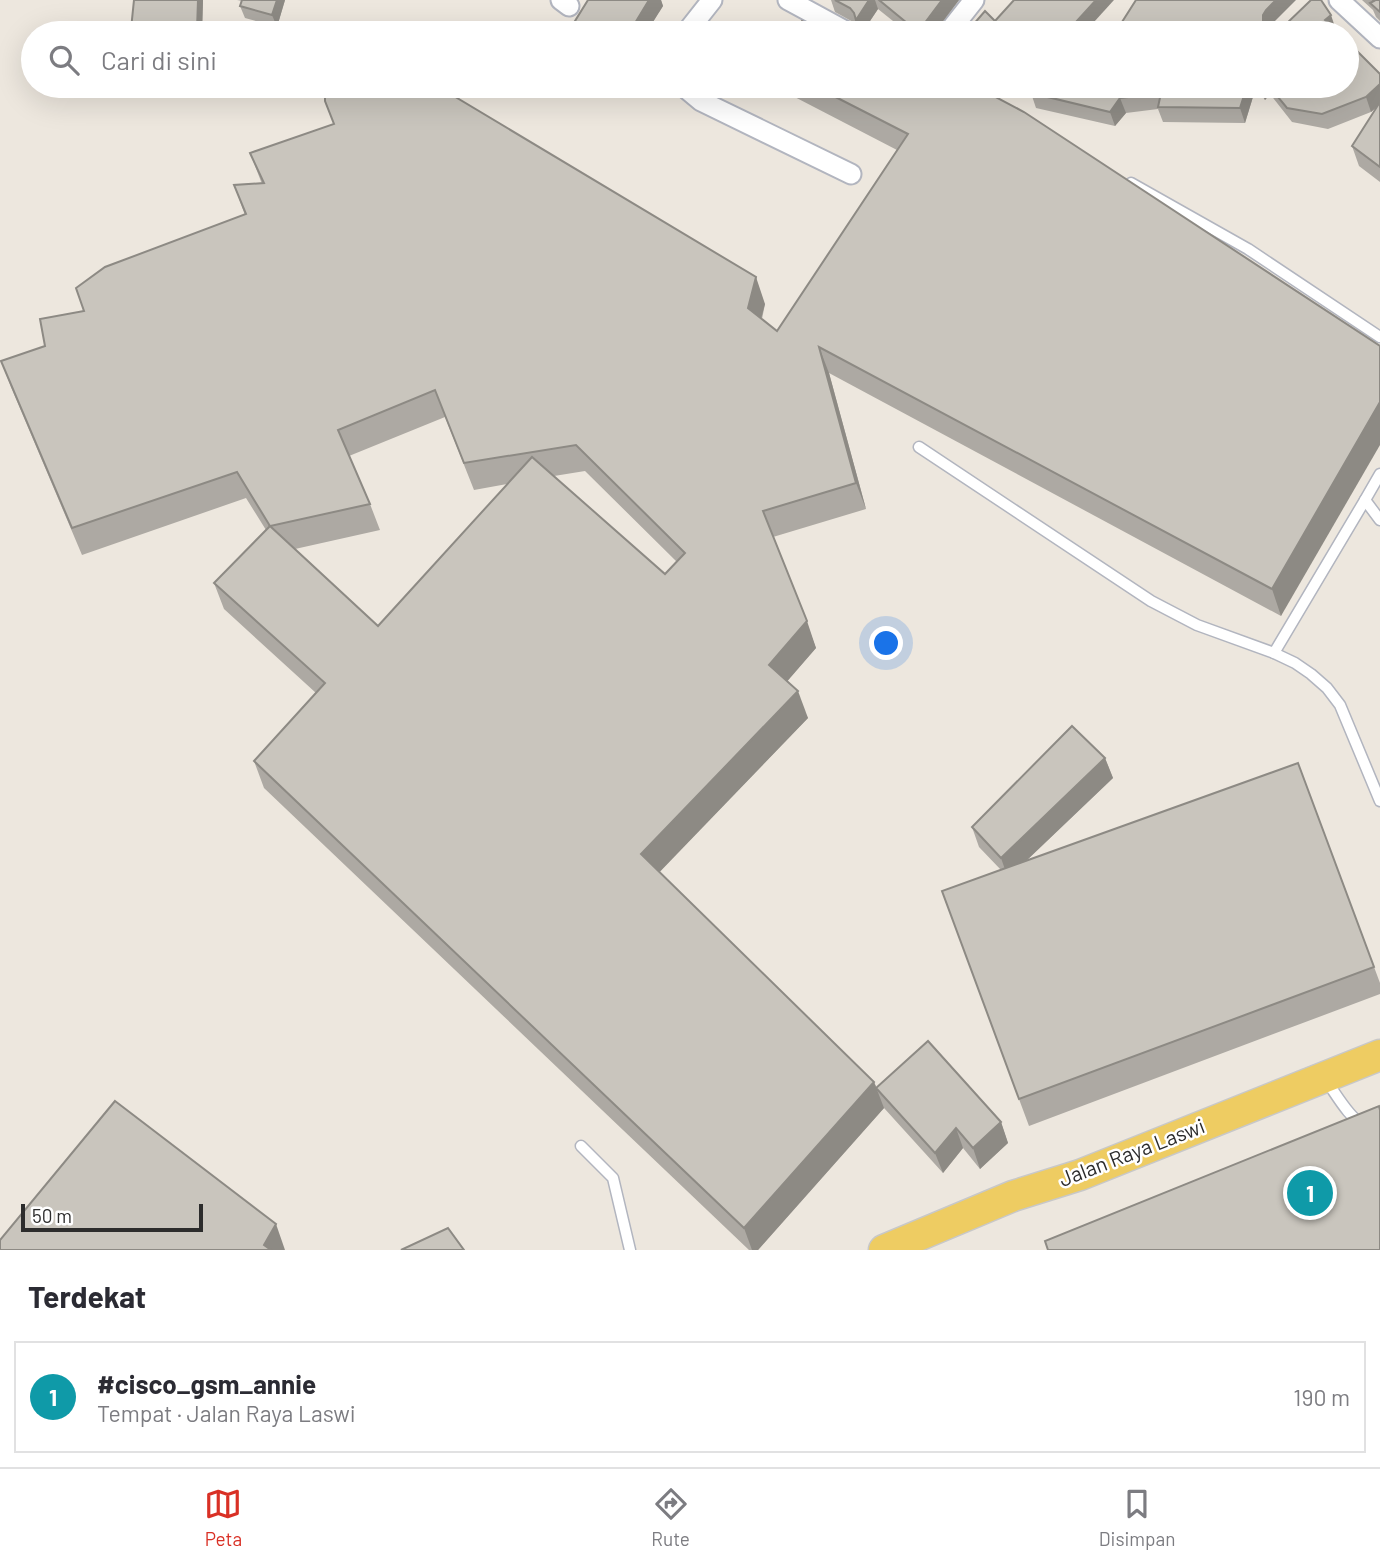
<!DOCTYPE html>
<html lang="id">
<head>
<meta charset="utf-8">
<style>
  body { margin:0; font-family:Barlow,sans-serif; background:#f2f2f3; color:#2b2b33 }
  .scale { position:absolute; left:21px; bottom:18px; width:182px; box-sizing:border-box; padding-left:7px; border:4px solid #2c2c2c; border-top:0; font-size:19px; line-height:24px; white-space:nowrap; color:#2c2c2c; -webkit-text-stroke:5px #fff; paint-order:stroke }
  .you { position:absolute; left:887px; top:644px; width:24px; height:24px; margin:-18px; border:5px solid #fff; border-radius:50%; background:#1a73e8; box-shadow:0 0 0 10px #1a73e833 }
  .badge { display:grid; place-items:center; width:46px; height:46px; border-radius:50%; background:#d93025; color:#fff; font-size:23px; font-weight:700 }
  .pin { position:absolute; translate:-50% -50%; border:4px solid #fff; box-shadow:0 2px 7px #0006 }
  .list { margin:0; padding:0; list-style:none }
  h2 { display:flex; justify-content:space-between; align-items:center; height:91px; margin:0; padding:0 28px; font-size:30px }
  h2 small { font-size:23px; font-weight:400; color:#7c7c81 }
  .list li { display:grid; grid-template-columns:46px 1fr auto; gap:21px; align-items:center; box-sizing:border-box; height:112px; margin:0 14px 14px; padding:0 14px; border:2px solid #e1e1e2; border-radius:0px }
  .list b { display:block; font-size:26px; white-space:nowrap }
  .list p { margin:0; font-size:23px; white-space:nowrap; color:#7c7c81 }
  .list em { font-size:23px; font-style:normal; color:#7c7c81 }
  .icon { flex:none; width:38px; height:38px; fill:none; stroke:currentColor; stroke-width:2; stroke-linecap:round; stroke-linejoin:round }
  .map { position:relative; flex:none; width:1380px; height:1250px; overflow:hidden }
  .search { position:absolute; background:#fff; box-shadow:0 7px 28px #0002; left:21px; right:21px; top:21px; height:77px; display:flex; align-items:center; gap:18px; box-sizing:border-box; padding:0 24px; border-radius:38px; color:#7c7c81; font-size:26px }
  .sheet { height:217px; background:#fff }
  nav { display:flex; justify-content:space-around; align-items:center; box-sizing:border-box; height:98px; border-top:2px solid #e1e1e2; background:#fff; font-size:19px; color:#7c7c81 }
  nav a { display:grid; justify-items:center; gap:4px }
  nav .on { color:#d93025 }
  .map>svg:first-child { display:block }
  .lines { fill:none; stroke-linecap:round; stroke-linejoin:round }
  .lane-casing { stroke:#b2b5bf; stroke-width:13 }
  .street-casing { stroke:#b2b5bf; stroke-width:23 }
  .primary-casing { stroke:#c8c8c8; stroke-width:33 }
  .lane { stroke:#fff; stroke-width:10 }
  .street { stroke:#fff; stroke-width:19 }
  .primary { stroke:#eecc62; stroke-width:30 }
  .wall { fill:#ada9a3; fill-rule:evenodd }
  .shaded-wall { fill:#8d8a84 }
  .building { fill:#c9c5bd; stroke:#8d8a84; stroke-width:2; fill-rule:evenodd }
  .labels { text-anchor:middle; stroke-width:5; stroke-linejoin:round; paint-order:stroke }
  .street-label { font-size:21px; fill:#2c2c2c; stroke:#fff }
</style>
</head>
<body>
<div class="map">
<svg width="1380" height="1250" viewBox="0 0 1380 1250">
  <rect width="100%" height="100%" fill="#ede7de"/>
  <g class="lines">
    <g class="lane-casing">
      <g id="lane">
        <polyline points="1131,183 1248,249 1380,337"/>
        <polyline points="919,447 1151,601 1197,625 1274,653 1295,663 1311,674 1327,688 1340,705 1380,801"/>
        <polyline points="1380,474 1365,500 1380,520"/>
        <polyline points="1274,653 1365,500"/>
        <path d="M 1325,1079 C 1333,1089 1351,1122 1363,1123 C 1368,1123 1375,1120 1380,1119"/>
        <polyline points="581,1146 613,1178 630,1250"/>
      </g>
    </g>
    <g class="street-casing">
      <g id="street">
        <polyline points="561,0 569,6"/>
        <polyline points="788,0 849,33"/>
        <polyline points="1339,0 1380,38"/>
        <polyline points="686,33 712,0"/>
        <polyline points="948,33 974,0"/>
        <polyline points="683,86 701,101 851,174"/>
      </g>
    </g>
    <g class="primary-casing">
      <polyline id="primary" points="884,1250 1013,1196 1080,1175 1380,1055"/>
    </g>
    <use href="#lane" class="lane"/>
    <use href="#street" class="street"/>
    <use href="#primary" class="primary"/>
  </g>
  <g class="wall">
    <polygon points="203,0 202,33 132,33 131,29"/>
    <polygon points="237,0 285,0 277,27 245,18 240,6 242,1"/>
    <polygon points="588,0 661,0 663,6 646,33 579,33 575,21"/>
    <polygon points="831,0 959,0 934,33 908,33 878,9 862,33 860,33 855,23 835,12"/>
    <polygon points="1362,0 1380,0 1380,21 1376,17 1373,10"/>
    <polygon points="1380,74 1380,182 1359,166 1352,146 1377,107 1371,112 1328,129 1292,122 1270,94 1265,100 1256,87 1245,123 1163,122 1158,109 1126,113 1115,126 1036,108 1031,93 1032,91 1026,86 1347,86"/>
    <path d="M 784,86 L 916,86 L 933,96 L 940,86 L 993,86 L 988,93 L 1380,346 L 1281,616 L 829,373 L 866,509 L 773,537 L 816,648 L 787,681 L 808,718 L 659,872 L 874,1082 L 877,1088 L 1001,1122 L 1008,1143 L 980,1169 L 963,1148 L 943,1173 L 884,1108 L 758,1250 L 749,1250 L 264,788 L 254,761 L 316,693 L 224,609 L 214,583 L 266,530 L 246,498 L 82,555 L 11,387 L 1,361 L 45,346 L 84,311 L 245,215 L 234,185 L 262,184 L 250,153 L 765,304 L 762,319 L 777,331 L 897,150 L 787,93 ZM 445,417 L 474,490 L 507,484 L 378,626 L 295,549 L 380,530 L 370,504 L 349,456 ZM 585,471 L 677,562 L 665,574 L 554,476 Z"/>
    <polygon points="1105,758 1113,778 1026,861 1298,763 1380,983 1380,994 1029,1126 942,891 1001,870 979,847 972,827"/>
  </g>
  <g class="shaded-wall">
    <polygon points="198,0 203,0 202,33 199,33 197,30"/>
    <polygon points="277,0 285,0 277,27 272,15"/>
    <polygon points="649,0 661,0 663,6 646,33 629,33"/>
    <polygon points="869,0 875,0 878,9 862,33 860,33 856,20"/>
    <polygon points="942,0 959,0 934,33 919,33 918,32"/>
    <polygon points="1096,0 1114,0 1084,33 1066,33"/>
    <polygon points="1276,0 1296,0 1271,25 1268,29 1268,33 1263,21 1263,15 1266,10"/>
    <polygon points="1331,15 1336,30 1325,20"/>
    <polygon points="1380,84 1380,104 1371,112 1366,97"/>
    <polygon points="982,86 993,86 986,95"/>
    <polygon points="1247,86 1256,86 1256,87 1245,123 1240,108"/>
    <polygon points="1260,86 1267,86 1270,94 1265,100"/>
    <polygon points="1120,98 1126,113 1115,126 1110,112"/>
    <polygon points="756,277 765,304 757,334 748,308"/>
    <polygon points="819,347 829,373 866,509 856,483"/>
    <polygon points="1380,402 1380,445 1281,616 1272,589"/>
    <polygon points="807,621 816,648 778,692 769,665"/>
    <polygon points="798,691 808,718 651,881 641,854"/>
    <polygon points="1105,758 1113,778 1008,878 1001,858"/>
    <polygon points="874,1082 884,1108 758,1250 752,1250 744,1228"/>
    <polygon points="1001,1122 1008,1143 980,1169 973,1148"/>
    <polygon points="956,1128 963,1148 943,1173 935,1153"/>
    <polygon points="276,1224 285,1250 266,1250 264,1245"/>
  </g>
  <g class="building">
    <polygon points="134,0 198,0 197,30 164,30 164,32 131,29"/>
    <polygon points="242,0 277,0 272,15 240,6"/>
    <polygon points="588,0 649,0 629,33 595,33 575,21"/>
    <polygon points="835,0 869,0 856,20 854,13 850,8"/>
    <polygon points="879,0 942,0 918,32"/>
    <polygon points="1014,0 1096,0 1066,33 966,33 985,11 995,21"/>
    <polygon points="1136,0 1276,0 1266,10 1263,15 1263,21 1266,26 1272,30 1278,30 1283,27 1311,0 1321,0 1331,15 1325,20 1339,33 1115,33"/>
    <polygon points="1373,0 1380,0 1380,12 1370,3 1374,1"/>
    <polygon points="802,21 823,33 795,33"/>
    <polygon points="308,26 320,33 304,33"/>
    <polygon points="1347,41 1380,74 1380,84 1366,97 1322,114 1287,108 1269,86 1347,86"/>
    <path d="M 342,86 L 437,86 L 756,277 L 748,308 L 777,331 L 908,134 L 814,86 L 916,86 L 933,96 L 940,86 L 975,86 L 1024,112 L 1380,346 L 1380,402 L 1272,589 L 819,347 L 856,483 L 763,511 L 807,621 L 769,665 L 798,691 L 641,854 L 874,1082 L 744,1228 L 254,761 L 325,683 L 214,583 L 270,526 L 237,472 L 72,528 L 1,361 L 45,346 L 40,319 L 84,311 L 76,288 L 105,267 L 246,214 L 234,185 L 264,183 L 250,153 L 334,124 L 325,101 L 325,93 ZM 435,390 L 464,463 L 576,445 L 685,553 L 665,574 L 532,457 L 378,626 L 270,526 L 370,504 L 338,430 Z"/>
    <polygon points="1036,86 1247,86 1240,108 1158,107 1161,93 1120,98 1110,112 1031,93"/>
    <polygon points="1380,102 1380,167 1352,146"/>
    <polygon points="1072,726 1105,758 1001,858 972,827"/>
    <polygon points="1298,763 1374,967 1019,1099 942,891"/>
    <polygon points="928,1041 1001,1122 973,1148 956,1128 935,1153 876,1088"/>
    <polygon points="115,1101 276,1224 264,1245 271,1250 0,1250 0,1240"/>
    <polygon points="1379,1106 1380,1110 1380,1250 1048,1250 1045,1241"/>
    <polygon points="448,1228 464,1250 401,1250"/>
  </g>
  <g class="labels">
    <g class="street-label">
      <text transform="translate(1132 1153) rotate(-21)" y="7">Jalan Raya Laswi</text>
    </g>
  </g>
</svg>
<div class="scale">50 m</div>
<div class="you"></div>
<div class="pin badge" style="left:1310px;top:1193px;background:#0f9aa8">1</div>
<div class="search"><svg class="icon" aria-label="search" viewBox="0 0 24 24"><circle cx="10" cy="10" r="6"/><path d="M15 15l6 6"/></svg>Cari di sini</div>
</div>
<section class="sheet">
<h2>Terdekat<small></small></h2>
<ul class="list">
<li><span class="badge" style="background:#0f9aa8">1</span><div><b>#cisco_gsm_annie</b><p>Tempat · Jalan Raya Laswi</p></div><em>190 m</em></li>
</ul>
</section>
<nav>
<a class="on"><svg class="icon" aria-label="map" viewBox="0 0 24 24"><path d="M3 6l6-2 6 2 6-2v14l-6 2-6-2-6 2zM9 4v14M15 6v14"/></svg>Peta</a>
<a><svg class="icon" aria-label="directions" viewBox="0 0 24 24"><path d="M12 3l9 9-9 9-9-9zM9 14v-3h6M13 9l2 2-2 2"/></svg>Rute</a>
<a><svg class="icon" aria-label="saved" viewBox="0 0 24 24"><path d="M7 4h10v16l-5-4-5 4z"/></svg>Disimpan</a>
</nav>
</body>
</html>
